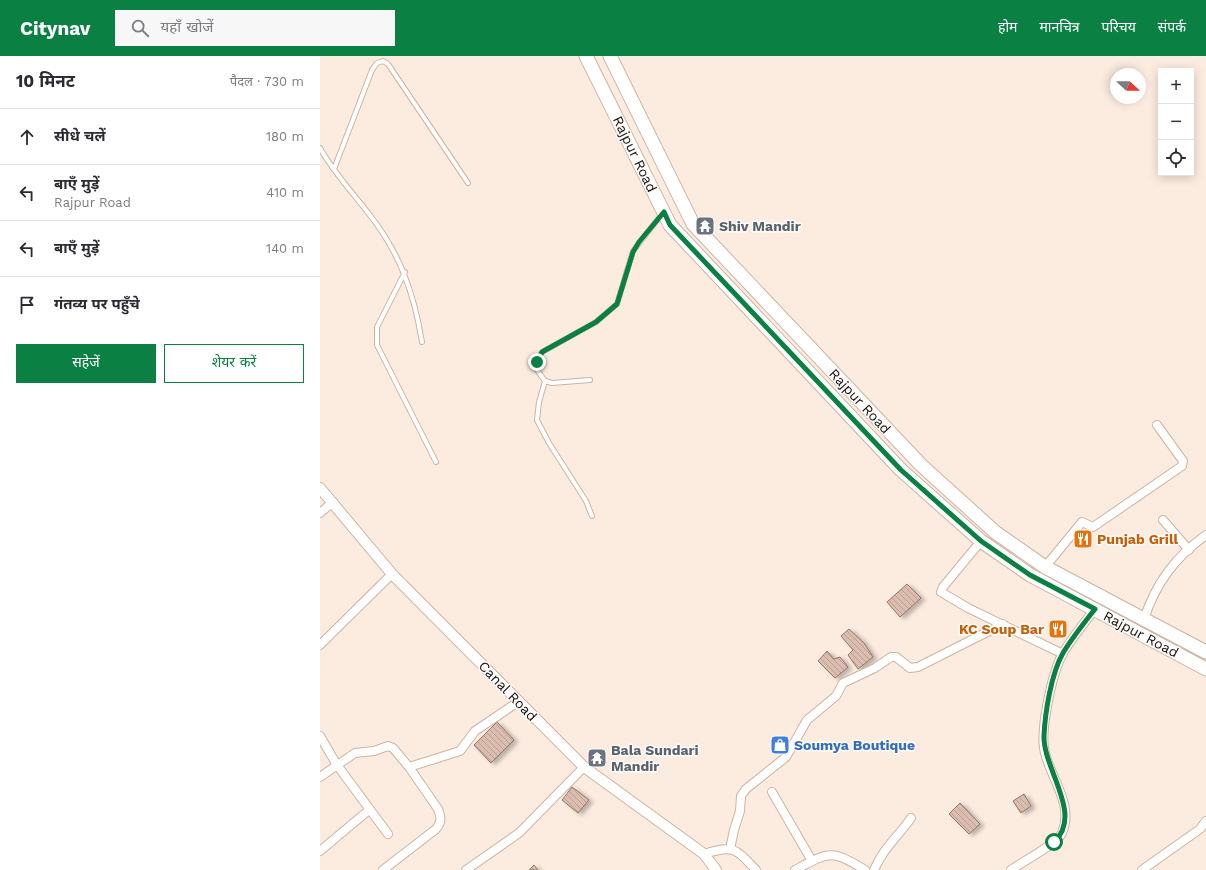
<!DOCTYPE html>
<html lang="hi">
<head>
<meta charset="utf-8">
<style>
  body { margin:0; font-family:"Work Sans","Noto Sans Devanagari",sans-serif; background:#f7f7f7; color:#2b2b33 }
  .controls { position:absolute; right:12px; top:12px; display:grid; overflow:hidden; border-radius:0px; box-shadow:0 2px 10px #0003 }
  .controls button { width:36px; height:36px; display:grid; place-items:center; padding:0; border:0; border-bottom:1px solid #e1e1e2; background:#fff; color:#2b2b33; font:20px sans-serif }
  .compass { position:absolute; left:790px; top:12px; width:36px; height:36px; border-radius:50%; background:#fff; box-shadow:0 2px 10px #0003; rotate:112deg }
  .stop { position:absolute; width:12px; height:12px; margin:-9px; border:3px solid #0b8043; border-radius:50%; background:#fff }
  .stop.end { background:#0b8043; border-color:#fff; box-shadow:0 1px 4px #0008 }
  .list { margin:0; padding:0; list-style:none }
  h2 { display:flex; justify-content:space-between; align-items:center; height:52px; margin:0; padding:0 16px; font-size:17px }
  h2 small { font-size:13px; font-weight:400; color:#7c7c81 }
  .list li { display:grid; grid-template-columns:26px 1fr auto; gap:12px; align-items:center; box-sizing:border-box; height:56px; padding:0 16px; border-top:1px solid #e1e1e2 }
  .list b { display:block; font-size:15px; white-space:nowrap }
  .list p { margin:0; font-size:13px; white-space:nowrap; color:#7c7c81 }
  .list em { font-size:13px; font-style:normal; color:#7c7c81 }
  .actions { display:flex; gap:8px; padding:12px 16px }
  .actions a { flex:1; padding:9px 0; border:1px solid #0b8043; border-radius:0px; text-align:center; font-size:14px; color:#0b8043 }
  .actions .main { background:#0b8043; color:#fff }
  .icon { flex:none; width:22px; height:22px; fill:none; stroke:currentColor; stroke-width:2; stroke-linecap:round; stroke-linejoin:round }
  .map { position:relative; flex:none; width:886px; height:814px; overflow:hidden }
  header { display:flex; align-items:center; gap:24px; box-sizing:border-box; height:56px; padding:0 20px; background:#0b8043; color:#fff }
  header strong { font-size:19px }
  nav { display:flex; gap:22px; margin-inline-start:auto; font-size:14px }
  .search { width:280px; height:36px; background:#f7f7f7; display:flex; align-items:center; gap:10px; box-sizing:border-box; padding:0 14px; border-radius:0px; color:#7c7c81; font-size:15px }
  main { display:flex }
  aside { flex:1; background:#fff }
  .map>svg:first-child { display:block }
  .building { fill:url(#building-back-hatch); stroke:#917669; filter:url(#shadow) }
  .lines { fill:none; stroke-linecap:round; stroke-linejoin:round }
  .service-casing { stroke:#cdb3a1; stroke-width:6 }
  .minor-casing { stroke:#cdb3a1; stroke-width:10 }
  .tertiary-casing { stroke:#cdb3a1; stroke-width:12 }
  .primary-casing { stroke:#cdb3a1; stroke-width:15 }
  .service { stroke:#fff; stroke-width:4 }
  .minor { stroke:#fff; stroke-width:8 }
  .tertiary { stroke:#fff; stroke-width:10 }
  .primary { stroke:#fff; stroke-width:13 }
  .route { stroke:#0b8043; stroke-width:5 }
  .labels { text-anchor:middle; stroke-width:3; stroke-linejoin:round; paint-order:stroke }
  .street-label { font-size:14px; fill:#191009; stroke:#fcfcfc }
  .worship-label { font-size:14px; font-weight:bold; fill:#5b616d; stroke:#fcfcfc; text-anchor:start }
  .food-label { font-size:14px; font-weight:bold; fill:#c56008; stroke:#fcfcfc; text-anchor:start }
  .shop-label { font-size:14px; font-weight:bold; fill:#366cbe; stroke:#fcfcfc; text-anchor:start }
</style>
</head>
<body>
<header>
<strong>Citynav</strong>
<div class="search"><svg class="icon" aria-label="search" viewBox="0 0 24 24"><circle cx="10" cy="10" r="6"/><path d="M15 15l6 6"/></svg>यहाँ खोजें</div>
<nav><a>होम</a><a>मानचित्र</a><a>परिचय</a><a>संपर्क</a></nav>
</header>
<main>
<aside>
<h2>10 मिनट<small>पैदल · 730 m</small></h2>
<ul class="list">
<li><svg class="icon" aria-label="ahead" viewBox="0 0 24 24"><path d="M12 20V5M6 11l6-6 6 6"/></svg><div><b>सीधे चलें</b></div><em>180 m</em></li>
<li><svg class="icon" aria-label="left" viewBox="0 0 24 24"><path d="M17 20v-9H6M10 6l-5 5 5 5"/></svg><div><b>बाएँ मुड़ें</b><p>Rajpur Road</p></div><em>410 m</em></li>
<li><svg class="icon" aria-label="left" viewBox="0 0 24 24"><path d="M17 20v-9H6M10 6l-5 5 5 5"/></svg><div><b>बाएँ मुड़ें</b></div><em>140 m</em></li>
<li><svg class="icon" aria-label="arrive" viewBox="0 0 24 24"><path d="M6 21V4h12l-3 4 3 4H6"/></svg><div><b>गंतव्य पर पहुँचे</b></div></li>
</ul>
<div class="actions"><a class="main">सहेजें</a><a>शेयर करें</a></div>
</aside>
<div class="map">
<svg width="886" height="814" viewBox="0 0 886 814">
  <defs>
    <pattern id="building-back-hatch" width="6" height="6" patternUnits="userSpaceOnUse"><rect width="6" height="6" fill="#dbbdaf"/><path d="M-1 5l2 2M0 0l6 6M5-1l2 2" fill="none" stroke="#bba195"/></pattern>
    <filter id="shadow"><feDropShadow dx="4" dy="2" stdDeviation="2" flood-color="#0004"/></filter>
  </defs>
  <rect width="100%" height="100%" fill="#fcece0"/>
  <g class="building">
    <polygon points="587,528 601,542 580,561 567,546"/>
    <polygon points="529,573 544,587 553,601 538,613 528,599 533,594 521,580"/>
    <polygon points="507,595 514,603 520,601 528,611 515,622 498,605"/>
    <polygon points="177,666 194,684 171,707 154,689"/>
    <polygon points="252,731 269,744 258,757 242,744"/>
    <polygon points="704,738 711,750 701,757 693,745"/>
    <polygon points="640,747 660,768 649,778 629,758"/>
    <polygon points="214,809 218,814 209,814"/>
  </g>
  <g class="lines">
    <g class="service-casing">
      <g id="service">
        <path d="M 0,92 C 13,116 33,137 49,158 C 80,197 94,237 102,286"/>
        <polyline points="14,113 52,14 57,7 63,5 68,8 148,127"/>
        <polyline points="85,216 57,271 57,289 116,406"/>
        <polyline points="270,324 232,327 225,325 217,314 217,306 222,296 276,266 297,248 313,195 342,158"/>
        <polyline points="225,325 219,346 217,364 229,387 266,445 272,460"/>
      </g>
    </g>
    <g class="minor-casing">
      <g id="minor">
        <polyline points="0,457 13,446"/>
        <polyline points="843,464 869,494"/>
        <polyline points="661,485 623,531 621,536 648,552 743,598"/>
        <polyline points="725,511 762,466 773,471 862,410 863,405 837,369"/>
        <path d="M 824,563 C 836,527 855,501 886,479"/>
        <polyline points="0,589 72,518"/>
        <polyline points="0,680 17,709 68,778"/>
        <polyline points="0,721 35,697 54,695 68,690 73,692 89,711"/>
        <polyline points="452,736 492,805"/>
        <polyline points="410,793 414,774 420,755 421,740 426,733 466,701 487,664 516,640 523,627 555,612 571,601 576,601 590,612 598,611 683,568"/>
        <polyline points="0,795 49,754"/>
        <path d="M 384,798 C 414,788 416,793 436,814"/>
        <path d="M 63,814 L 116,773 C 122,766 121,761 118,753 L 89,711 L 140,695 L 155,675 L 198,646"/>
        <polyline points="146,814 199,777 264,711"/>
        <path d="M 475,814 C 509,796 511,793 545,814"/>
        <path d="M 554,814 C 564,791 577,782 591,762"/>
        <path d="M 691,814 C 703,805 736,789 742,777 C 755,747 728,720 724,692 C 721,670 732,617 743,597 C 752,582 764,567 775,553"/>
        <polyline points="822,814 880,773 886,765"/>
      </g>
    </g>
    <g class="tertiary-casing">
      <polyline id="tertiary" points="0,432 72,518 264,711 384,798 396,814"/>
    </g>
    <g class="primary-casing">
      <g id="primary">
        <polyline points="266,0 350,169 581,414 661,485 710,519 886,613"/>
        <polyline points="290,0 373,168 601,409 675,476 725,511 886,596"/>
      </g>
    </g>
    <use href="#service" class="service"/>
    <use href="#minor" class="minor"/>
    <use href="#tertiary" class="tertiary"/>
    <use href="#primary" class="primary"/>
  </g>
  <g class="lines">
    <path class="route" d="M 217,306 L 222,296 L 276,266 L 297,248 L 313,196 L 319,186 L 344,156 L 350,169 L 581,414 L 661,485 L 710,519 L 775,553 C 764,567 752,582 743,597 C 731,618 725,657 724,680 C 723,713 764,759 734,786"/>
  </g>
  <defs>
    <g id="temple-square" transform="scale(1)"><rect x="-9" y="-9" width="18" height="18" rx="4" fill="#6b7280" stroke="#fcfcfc"/><path d="M0-6L5-2H3V0L6.5 2.5H4V6H1.5V3h-3V6H-4V2.5H-6.5L-3 0V-2H-5Z" fill="#fff"/></g>
    <g id="restaurant-square" transform="scale(1)"><rect x="-9" y="-9" width="18" height="18" rx="4" fill="#e8710a" stroke="#fcfcfc"/><path d="M-5-6h1v4h1v-4h1v4h1v-4h1v5L-1.5 .5V6h-2V.5L-5-1ZM5-6V6H3V1.5H1.5Q1.5-4 5-6Z" fill="#fff"/></g>
    <g id="shop-square" transform="scale(1)"><rect x="-9" y="-9" width="18" height="18" rx="4" fill="#3f7fe0" stroke="#fcfcfc"/><path d="M-5-2.5h2.3a2.7 3.5 0 0 1 5.4 0H5L5.5 6h-11ZM-1.5-2.5h3a1.5 2.3 0 0 0-3 0Z" fill="#fff"/></g>
  </defs>
  <g fill-rule="evenodd">
    <use href="#temple-square" x="385" y="170"/>
    <use href="#restaurant-square" x="763" y="483"/>
    <use href="#restaurant-square" x="738" y="573"/>
    <use href="#shop-square" x="460" y="689"/>
    <use href="#temple-square" x="277" y="702"/>
  </g>
  <g class="labels">
    <g class="street-label">
      <text transform="translate(315 98) rotate(64)" y="5">Rajpur Road</text>
      <text transform="translate(540 345) rotate(47)" y="5">Rajpur Road</text>
      <text transform="translate(821 578) rotate(28)" y="5">Rajpur Road</text>
      <text transform="translate(188 635) rotate(46)" y="5">Canal Road</text>
    </g>
    <g class="worship-label">
      <text x="399" y="175">Shiv Mandir</text>
      <text x="291" y="699">Bala Sundari<tspan x="291" dy="16">Mandir</tspan></text>
    </g>
    <g class="food-label">
      <text x="777" y="488">Punjab Grill</text>
      <text x="724" y="578" text-anchor="end">KC Soup Bar</text>
    </g>
    <g class="shop-label">
      <text x="474" y="694">Soumya Boutique</text>
    </g>
  </g>
</svg>
<div class="controls">
<button>+</button>
<button>−</button>
<button><svg class="icon" aria-label="locate" viewBox="0 0 24 24"><circle cx="12" cy="12" r="6"/><path d="M12 2v4M12 18v4M2 12h4M18 12h4"/></svg></button>
</div>
<svg class="compass" viewBox="-18 -18 36 36"><path d="M0-13l5 13h-10z" fill="#e53935"/><path d="M0 13l5-13h-10z" fill="#7c7c81"/></svg>
<div class="stop" style="left:734px;top:786px"></div>
<div class="stop end" style="left:217px;top:306px"></div>
</div>
</main>
</body>
</html>
